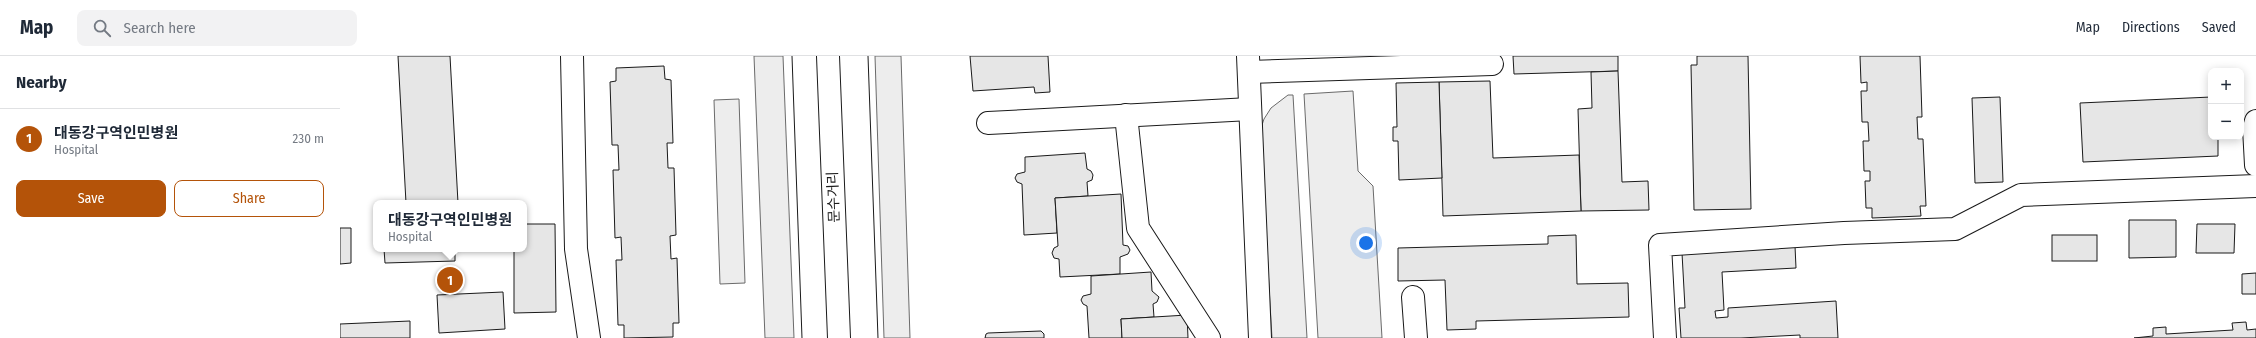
<!DOCTYPE html>
<html lang="en">
<head>
<meta charset="utf-8">
<style>
  body { margin:0; font-family:"Fira Sans Condensed","Noto Sans KR",sans-serif; background:#f2f2f3; color:#1f2937 }
  .controls { position:absolute; right:12px; top:12px; display:grid; overflow:hidden; border-radius:8px; box-shadow:0 2px 10px #0003 }
  .controls button { width:36px; height:36px; display:grid; place-items:center; padding:0; border:0; border-bottom:1px solid #e0e1e3; background:#fff; color:#1f2937; font:20px sans-serif }
  .you { position:absolute; left:1026px; top:187px; width:14px; height:14px; margin:-10px; border:3px solid #fff; border-radius:50%; background:#1a73e8; box-shadow:0 0 0 6px #1a73e833 }
  .badge { display:grid; place-items:center; width:26px; height:26px; border-radius:50%; background:#b45309; color:#fff; font-size:13px; font-weight:700 }
  .pin { position:absolute; translate:-50% -50%; border:2px solid #fff; box-shadow:0 1px 4px #0006 }
  .popup { position:absolute; left:33px; top:144px; width:154px; height:52px; box-sizing:border-box; display:grid; place-content:center; border-radius:8px; background:#fff; filter:drop-shadow(0 1px 3px #0005); font-size:13px; white-space:nowrap; color:#747a83 }
  .popup b { font-size:15px; color:#1f2937 }
  .popup::after { content:''; position:absolute; left:50%; top:100%; margin-left:-8px; border:8px solid transparent; border-top-color:#fff }
  .list { margin:0; padding:0; list-style:none }
  h2 { display:flex; justify-content:space-between; align-items:center; height:52px; margin:0; padding:0 16px; font-size:17px }
  h2 small { font-size:13px; font-weight:400; color:#747a83 }
  .list li { display:grid; grid-template-columns:26px 1fr auto; gap:12px; align-items:center; box-sizing:border-box; height:60px; padding:0 16px; border-top:1px solid #e0e1e3 }
  .list b { display:block; font-size:15px; white-space:nowrap }
  .list p { margin:0; font-size:13px; white-space:nowrap; color:#747a83 }
  .list em { font-size:13px; font-style:normal; color:#747a83 }
  .actions { display:flex; gap:8px; padding:12px 16px }
  .actions a { flex:1; padding:9px 0; border:1px solid #b45309; border-radius:8px; text-align:center; font-size:14px; color:#b45309 }
  .actions .main { background:#b45309; color:#fff }
  .icon { flex:none; width:22px; height:22px; fill:none; stroke:currentColor; stroke-width:2; stroke-linecap:round; stroke-linejoin:round }
  .map { position:relative; flex:none; width:1916px; height:282px; overflow:hidden }
  header { display:flex; align-items:center; gap:24px; box-sizing:border-box; height:56px; padding:0 20px; background:#fff; border-bottom:1px solid #e0e1e3 }
  header strong { font-size:19px }
  nav { display:flex; gap:22px; margin-inline-start:auto; font-size:14px }
  .search { width:280px; height:36px; background:#f2f2f3; display:flex; align-items:center; gap:10px; box-sizing:border-box; padding:0 14px; border-radius:8px; color:#747a83; font-size:15px }
  main { display:flex }
  aside { flex:1; background:#fff }
  .map>svg:first-child { display:block }
  .built { fill:#ededed; stroke:#6a6a6a }
  .building { fill:#e6e6e6; stroke:#1a1a1a }
  .lines { fill:none; stroke-linecap:round; stroke-linejoin:round }
  .street-casing { stroke:#1a1a1a; stroke-width:24 }
  .primary-casing { stroke:#1a1a1a; stroke-width:24 }
  .street { stroke:#fff; stroke-width:22 }
  .primary { stroke:#fff; stroke-width:22 }
  .tram { stroke:#1a1a1a; stroke-width:1 }
  .labels { text-anchor:middle; stroke-width:3; stroke-linejoin:round; paint-order:stroke }
  .street-label { font-size:14px; fill:#1a1a1a; stroke:#fff }
</style>
</head>
<body>
<header>
<strong>Map</strong>
<div class="search"><svg class="icon" aria-label="search" viewBox="0 0 24 24"><circle cx="10" cy="10" r="6"/><path d="M15 15l6 6"/></svg>Search here</div>
<nav><a>Map</a><a>Directions</a><a>Saved</a></nav>
</header>
<main>
<aside>
<h2>Nearby<small></small></h2>
<ul class="list">
<li><span class="badge">1</span><div><b>대동강구역인민병원</b><p>Hospital</p></div><em>230 m</em></li>
</ul>
<div class="actions"><a class="main">Save</a><a>Share</a></div>
</aside>
<div class="map">
<svg width="1916" height="282" viewBox="0 0 1916 282">
  <rect width="100%" height="100%" fill="#fff"/>
  <g class="built">
    <polygon points="414,0 443,0 454,282 425,282"/>
    <polygon points="535,0 561,0 570,282 544,282"/>
    <polygon points="1013,35 1018,115 1033,130 1042,282 978,282 964,38"/>
    <polygon points="948,39 953,39 967,282 932,282 920,75 924,63 931,52"/>
    <polygon points="399,43 405,227 380,228 374,44"/>
  </g>
  <g class="building">
    <polygon points="58,0 110,0 118,147 66,147"/>
    <polygon points="630,0 708,0 710,36 695,37 694,31 633,35"/>
    <polygon points="1173,0 1278,0 1278,15 1174,18"/>
    <polygon points="1357,0 1408,0 1411,153 1354,154 1351,9 1357,9"/>
    <polygon points="1520,0 1580,0 1582,61 1577,61 1578,83 1583,83 1586,150 1580,150 1581,160 1532,162 1532,152 1526,152 1525,125 1530,125 1530,115 1524,115 1523,85 1529,85 1528,66 1522,66 1521,35 1527,35 1527,26 1521,27"/>
    <polygon points="324,10 325,23 331,24 333,87 327,87 328,112 334,112 336,179 330,180 331,203 337,202 339,267 333,267 333,281 284,282 284,269 278,269 276,204 282,204 281,181 275,182 273,114 279,114 278,89 272,89 270,26 276,25 276,12"/>
    <polygon points="1278,15 1282,126 1308,125 1309,154 1241,155 1238,53 1252,52 1251,16"/>
    <polygon points="1150,25 1153,102 1239,99 1241,155 1103,160 1099,26"/>
    <polygon points="1099,26 1102,122 1059,124 1058,85 1053,85 1053,71 1057,71 1056,27"/>
    <polygon points="1660,41 1663,126 1635,127 1632,42"/>
    <polygon points="1871,41 1871,81 1878,81 1878,100 1743,106 1740,47"/>
    <polygon points="745,97 747,113 751,115 753,119 752,124 747,126 748,140 715,142 717,177 684,179 682,128 677,126 675,122 677,118 685,116 685,101"/>
    <polygon points="781,138 783,189 788,190 790,194 788,198 780,201 780,218 720,221 719,203 714,202 712,197 714,192 718,190 715,142"/>
    <polygon points="1789,164 1836,164 1836,201 1789,202"/>
    <polygon points="184,168 215,168 216,256 174,257 174,193 184,193"/>
    <polygon points="1857,168 1895,168 1894,197 1856,197"/>
    <polygon points="0,172 11,172 11,207 0,208"/>
    <polygon points="1236,179 1237,228 1288,227 1289,261 1136,265 1136,273 1107,274 1105,224 1058,225 1058,192 1208,188 1208,180"/>
    <rect x="1712" y="179" width="45" height="26"/>
    <polygon points="1455,190 1456,212 1382,216 1384,254 1375,255 1376,262 1388,261 1388,252 1496,245 1498,282 1460,282 1460,279 1401,282 1341,282 1339,252 1345,252 1342,197"/>
    <polygon points="44,193 115,193 115,205 45,207"/>
    <polygon points="811,216 812,235 819,241 817,246 813,248 814,261 781,263 782,282 749,282 747,250 743,248 741,244 743,240 751,238 751,220"/>
    <polygon points="1916,217 1916,238 1902,238 1902,218"/>
    <polygon points="163,236 165,273 99,277 97,239"/>
    <polygon points="847,259 848,282 782,282 781,263"/>
    <polygon points="70,265 70,282 0,282 0,268"/>
    <polygon points="1906,266 1907,274 1916,273 1916,282 1794,282 1813,280 1813,272 1826,271 1826,278 1893,274 1892,267"/>
    <polygon points="701,275 704,278 704,282 645,282 646,278 648,277"/>
  </g>
  <g class="lines">
    <g class="street-casing">
      <g id="street">
        <polyline points="232,0 236,193 249,282"/>
        <polyline points="908,0 920,282"/>
        <polyline points="909,16 1152,8"/>
        <polyline points="786,59 798,172 869,282"/>
        <polyline points="1916,65 1914,72 1916,109"/>
        <polyline points="648,67 910,53"/>
        <polyline points="1073,241 1076,282"/>
        <polyline points="1325,282 1320,189 1504,177 1615,173 1681,139 1916,130"/>
      </g>
    </g>
    <g class="primary-casing">
      <polyline id="primary" points="488,0 499,282"/>
    </g>
    <use href="#street" class="street"/>
    <use href="#primary" class="primary"/>
    <g class="tram">
      <polyline points="452,0 462,282"/>
      <polyline points="528,0 538,282"/>
    </g>
  </g>
  <g class="labels">
    <g class="street-label">
      <text transform="translate(493 141) rotate(-92)" y="5">문수거리</text>
    </g>
  </g>
</svg>
<div class="controls">
<button>+</button>
<button>−</button>
</div>
<div class="you"></div>
<div class="pin badge" style="left:110px;top:224px">1</div>
<div class="popup"><b>대동강구역인민병원</b>Hospital</div>
</div>
</main>
</body>
</html>
